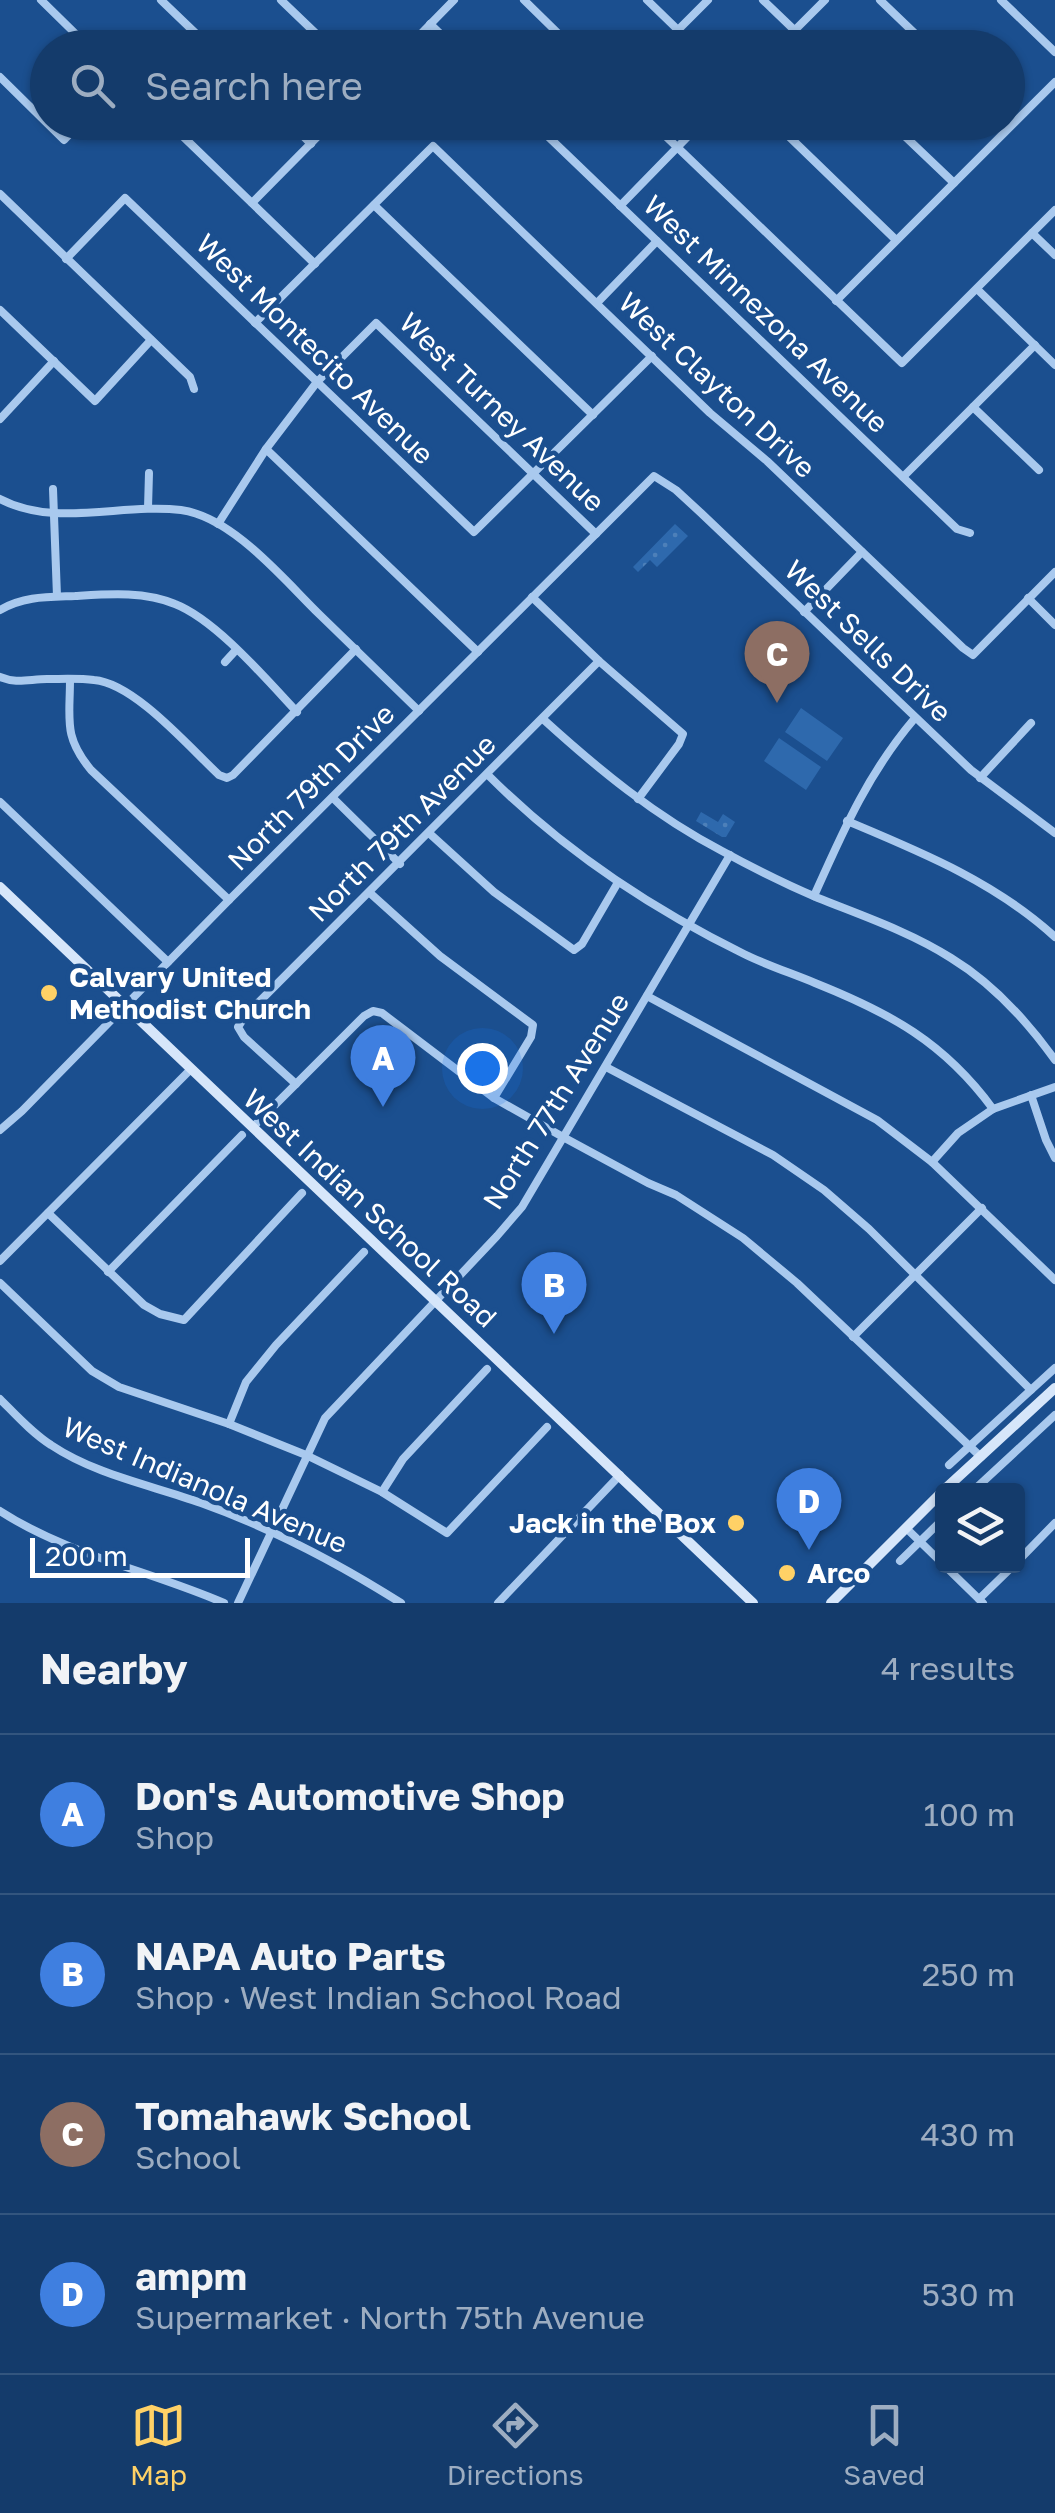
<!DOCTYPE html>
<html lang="en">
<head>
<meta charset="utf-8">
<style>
  body { margin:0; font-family:"Golos Text",sans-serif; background:#214673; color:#f1f3f6 }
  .controls { position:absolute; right:30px; bottom:30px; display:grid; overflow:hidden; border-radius:10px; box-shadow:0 2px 8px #0004 }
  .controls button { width:90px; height:90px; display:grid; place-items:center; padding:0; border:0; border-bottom:2px solid #33557e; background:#143b6b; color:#f1f3f6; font:50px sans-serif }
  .scale { position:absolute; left:30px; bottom:25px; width:220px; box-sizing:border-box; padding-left:10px; border:5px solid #fff; border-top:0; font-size:28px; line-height:35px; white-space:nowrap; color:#fff; -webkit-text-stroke:8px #1b4f8f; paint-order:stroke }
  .you { position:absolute; left:482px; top:1068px; width:35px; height:35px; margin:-25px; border:8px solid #fff; border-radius:50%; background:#1a73e8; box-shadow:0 0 0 15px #1a73e833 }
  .badge { display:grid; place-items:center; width:65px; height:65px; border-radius:50%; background:#ffd166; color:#fff; font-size:32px; font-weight:700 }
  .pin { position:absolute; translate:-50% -82px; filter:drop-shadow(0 2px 5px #0008) }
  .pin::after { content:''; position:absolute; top:52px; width:35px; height:30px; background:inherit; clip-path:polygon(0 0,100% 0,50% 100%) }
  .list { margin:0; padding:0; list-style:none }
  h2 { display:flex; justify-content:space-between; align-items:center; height:130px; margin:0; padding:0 40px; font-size:42px }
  h2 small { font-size:32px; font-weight:400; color:#9dadc1 }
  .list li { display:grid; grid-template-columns:65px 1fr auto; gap:30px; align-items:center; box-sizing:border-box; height:160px; padding:0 40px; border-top:2px solid #33557e }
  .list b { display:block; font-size:38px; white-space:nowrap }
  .list p { margin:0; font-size:32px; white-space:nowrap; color:#9dadc1 }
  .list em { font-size:32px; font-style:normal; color:#9dadc1 }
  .icon { flex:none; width:55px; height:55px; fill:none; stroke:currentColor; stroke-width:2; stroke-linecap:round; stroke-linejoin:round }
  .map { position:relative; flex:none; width:1055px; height:1603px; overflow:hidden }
  .search { position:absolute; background:#143b6b; box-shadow:0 2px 8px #0004; left:30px; right:30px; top:30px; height:110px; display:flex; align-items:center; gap:25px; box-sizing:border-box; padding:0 35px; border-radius:55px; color:#9dadc1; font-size:38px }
  .sheet { height:770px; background:#143b6b }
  nav { display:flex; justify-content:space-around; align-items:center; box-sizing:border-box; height:140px; border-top:2px solid #33557e; background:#143b6b; font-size:28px; color:#9dadc1 }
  nav a { display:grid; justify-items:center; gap:5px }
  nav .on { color:#ffd166 }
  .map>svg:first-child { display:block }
  .grass { fill:#2e69ad }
  .park { fill:url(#park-dots) }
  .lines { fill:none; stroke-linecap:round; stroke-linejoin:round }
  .street { stroke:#a9c9ee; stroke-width:8 }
  .secondary { stroke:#d6e6fa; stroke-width:10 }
  .poi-dot { fill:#ffd166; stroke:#1b4f8f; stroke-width:4 }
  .labels { text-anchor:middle; stroke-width:9; stroke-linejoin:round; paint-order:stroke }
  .street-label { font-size:28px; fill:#fff; stroke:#1b4f8f }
  .poi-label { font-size:28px; font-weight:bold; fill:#fff; stroke:#1b4f8f; text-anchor:start }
</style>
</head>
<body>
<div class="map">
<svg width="1055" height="1603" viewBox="0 0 1055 1603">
  <defs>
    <pattern id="park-dots" width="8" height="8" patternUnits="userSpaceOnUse" patternTransform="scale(2.5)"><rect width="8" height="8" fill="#2e69ad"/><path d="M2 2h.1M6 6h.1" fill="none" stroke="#4d80b9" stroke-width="1.8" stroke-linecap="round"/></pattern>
  </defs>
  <rect width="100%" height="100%" fill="#1b4f8f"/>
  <g class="grass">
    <polygon points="801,708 843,738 827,761 785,732"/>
    <polygon points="779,738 821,767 806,790 764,761"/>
  </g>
  <g class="park">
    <polygon points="675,524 688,536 657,567 650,560 638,572 633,567"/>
    <polygon points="701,812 718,822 723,814 735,822 726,837 722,837 696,821"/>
  </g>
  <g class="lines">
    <g class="street">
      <polyline points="41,0 90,48"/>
      <polyline points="161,0 211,48"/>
      <polyline points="281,0 331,48"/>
      <polyline points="524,0 573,48"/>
      <polyline points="647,0 678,30 708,0"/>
      <polyline points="763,0 813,48"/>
      <polyline points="880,0 930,48"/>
      <polyline points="1001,0 1055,52"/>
      <polyline points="430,24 455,48"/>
      <polyline points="407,48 454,0"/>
      <polyline points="777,48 825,0"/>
      <polyline points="0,77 64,140 81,122"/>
      <polyline points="168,122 315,264"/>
      <polyline points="289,122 311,144"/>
      <polyline points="533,122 957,529 970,533"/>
      <polyline points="651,122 902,363 1055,210"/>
      <polyline points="774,122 896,240"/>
      <polyline points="890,122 954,183"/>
      <polyline points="0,194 190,377 194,389"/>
      <polyline points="252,203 332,122"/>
      <polyline points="374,205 593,415"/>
      <polyline points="620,206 702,122"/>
      <polyline points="1032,233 1055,255"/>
      <polyline points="66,259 125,198 474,532 652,356"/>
      <polyline points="977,289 1055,365"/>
      <polyline points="836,301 1055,82"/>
      <polyline points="597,303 657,241"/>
      <polyline points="0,310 95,401 151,340"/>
      <polyline points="255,323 433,146 710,413 767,461 963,648 973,655 1055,572"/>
      <polyline points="973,407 1039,470"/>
      <polyline points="0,419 54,361"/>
      <polyline points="266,449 478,652"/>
      <polyline points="903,477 1035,345"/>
      <polyline points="53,489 57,596"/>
      <path d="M 0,499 C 55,528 122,503 181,510 C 233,517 284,580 320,615 C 353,647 386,679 419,711"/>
      <polyline points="148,508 149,473"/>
      <polyline points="218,524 266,449 317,382 376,323 596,534"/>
      <polyline points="532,597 599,661 683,734 679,744 638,799"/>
      <polyline points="1028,598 1055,625"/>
      <path d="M 0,610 C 24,596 48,597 75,596 C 108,594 144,591 175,604 C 216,620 266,679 297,712"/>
      <polyline points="804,612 862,552"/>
      <polyline points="225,662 236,650"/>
      <path d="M 0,677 C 16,684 30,679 47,679 C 62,679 79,678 94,680 C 134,683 189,747 219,775 L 227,778 L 233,775 L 356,649"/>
      <path d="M 70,679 C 70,720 63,736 91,770 L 229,900"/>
      <path d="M 543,719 C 598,769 655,816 722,851 C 753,868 785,884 818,898 C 863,916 910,932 951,958 C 992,983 1027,1021 1055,1060"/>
      <path d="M 488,775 C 563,850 648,907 744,954 C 766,965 791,973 815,983 C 890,1013 944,1042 993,1109"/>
      <polyline points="980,778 1031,723"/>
      <polyline points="333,798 400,864"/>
      <polyline points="0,802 168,962"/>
      <path d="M 847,821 C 921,852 995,882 1055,937"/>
      <polyline points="429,833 494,892 574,950 582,944 617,884"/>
      <polyline points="370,893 440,956 533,1025 531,1037 494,1098"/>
      <path d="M 814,896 C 843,831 868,773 915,718"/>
      <polyline points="647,996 877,1120 932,1162 1055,1280"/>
      <polyline points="606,1067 773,1155 824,1190 869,1229 1031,1390"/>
      <polyline points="296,1084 244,1037 238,1027 245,1016 599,661"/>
      <polyline points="1031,1095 1046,1140 1055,1158"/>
      <polyline points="253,1127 364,1016 373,1011 382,1013 494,1098 563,1137 648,1183 676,1195 743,1238 797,1283 981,1457"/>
      <polyline points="0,1130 22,1111 229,900 654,476 676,490 701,513 971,770 1055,833"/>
      <polyline points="932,1162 958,1133 993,1109 1055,1087"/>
      <polyline points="48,1213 144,1305 160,1314 184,1320 302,1193"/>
      <polyline points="0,1261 191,1069"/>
      <polyline points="108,1272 242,1135"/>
      <polyline points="0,1283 92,1371 119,1387 229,1424 306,1455 382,1492 447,1533 547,1427"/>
      <polyline points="853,1337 982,1208"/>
      <path d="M 0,1399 C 16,1415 32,1433 51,1445 C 96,1475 151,1485 201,1503 C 271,1528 338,1563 401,1603"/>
      <polyline points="229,1424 246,1382 276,1345 364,1252"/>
      <polyline points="949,1465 1055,1368"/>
      <polyline points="974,1490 1055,1415"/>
      <polyline points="382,1492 403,1459 487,1369"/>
      <path d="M 0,1511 C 68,1555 150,1571 224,1603"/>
      <polyline points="906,1528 942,1563"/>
      <polyline points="900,1561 942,1520"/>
      <polyline points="1018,1561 1055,1523"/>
      <polyline points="945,1566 983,1603"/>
      <polyline points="979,1599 1013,1566"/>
      <polyline points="238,1603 325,1418 497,1236 522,1207 730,855"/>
      <polyline points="498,1603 620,1475"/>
    </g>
    <g class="secondary">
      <polyline points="0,887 753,1603"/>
      <polyline points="944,1490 1055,1388"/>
      <polyline points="831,1603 942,1492"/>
    </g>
  </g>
  <g class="poi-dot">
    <circle cx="49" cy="993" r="10"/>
    <circle cx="736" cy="1523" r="10"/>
    <circle cx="787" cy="1573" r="10"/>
  </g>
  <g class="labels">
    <g class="street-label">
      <text transform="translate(766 314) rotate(44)" y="10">West Minnezona Avenue</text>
      <text transform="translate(315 349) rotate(44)" y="10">West Montecito Avenue</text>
      <text transform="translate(717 385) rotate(43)" y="10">West Clayton Drive</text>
      <text transform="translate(502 412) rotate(44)" y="10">West Turney Avenue</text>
      <text transform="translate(868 641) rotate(44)" y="10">West Sells Drive</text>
      <text transform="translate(311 787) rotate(-45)" y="10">North 79th Drive</text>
      <text transform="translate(402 828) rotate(-45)" y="10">North 79th Avenue</text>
      <text transform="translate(556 1101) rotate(-58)" y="10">North 77th Avenue</text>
      <text transform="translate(370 1208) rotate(43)" y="10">West Indian School Road</text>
      <text transform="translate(205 1485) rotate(23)" y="10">West Indianola Avenue</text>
    </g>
    <g class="poi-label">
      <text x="69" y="987">Calvary United<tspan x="69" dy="32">Methodist Church</tspan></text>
      <text x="716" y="1533" text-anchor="end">Jack in the Box</text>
      <text x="807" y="1583">Arco</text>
    </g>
  </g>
</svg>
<div class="controls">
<button><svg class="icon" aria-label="layers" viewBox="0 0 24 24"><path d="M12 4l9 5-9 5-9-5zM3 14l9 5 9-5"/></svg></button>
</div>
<div class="scale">200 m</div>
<div class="you"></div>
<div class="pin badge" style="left:383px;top:1107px;background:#3f7fe0">A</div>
<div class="pin badge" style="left:554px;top:1334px;background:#3f7fe0">B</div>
<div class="pin badge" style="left:777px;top:703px;background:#8d6e63">C</div>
<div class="pin badge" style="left:809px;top:1550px;background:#3f7fe0">D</div>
<div class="search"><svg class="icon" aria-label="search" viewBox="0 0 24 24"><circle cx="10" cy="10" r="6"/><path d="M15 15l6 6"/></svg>Search here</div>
</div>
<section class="sheet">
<h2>Nearby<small>4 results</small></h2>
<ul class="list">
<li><span class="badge" style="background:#3f7fe0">A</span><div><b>Don's Automotive Shop</b><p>Shop</p></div><em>100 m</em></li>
<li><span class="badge" style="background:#3f7fe0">B</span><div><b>NAPA Auto Parts</b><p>Shop · West Indian School Road</p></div><em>250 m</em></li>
<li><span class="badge" style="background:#8d6e63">C</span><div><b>Tomahawk School</b><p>School</p></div><em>430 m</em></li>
<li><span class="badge" style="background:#3f7fe0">D</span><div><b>ampm</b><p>Supermarket · North 75th Avenue</p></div><em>530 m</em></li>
</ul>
</section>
<nav>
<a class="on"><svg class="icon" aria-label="map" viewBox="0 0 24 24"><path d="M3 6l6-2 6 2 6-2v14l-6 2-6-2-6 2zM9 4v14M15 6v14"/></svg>Map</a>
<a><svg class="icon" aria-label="directions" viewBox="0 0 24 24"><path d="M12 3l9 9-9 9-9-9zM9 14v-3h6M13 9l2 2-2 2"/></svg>Directions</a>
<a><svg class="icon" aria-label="saved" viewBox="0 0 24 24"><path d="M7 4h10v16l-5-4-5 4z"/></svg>Saved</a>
</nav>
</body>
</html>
